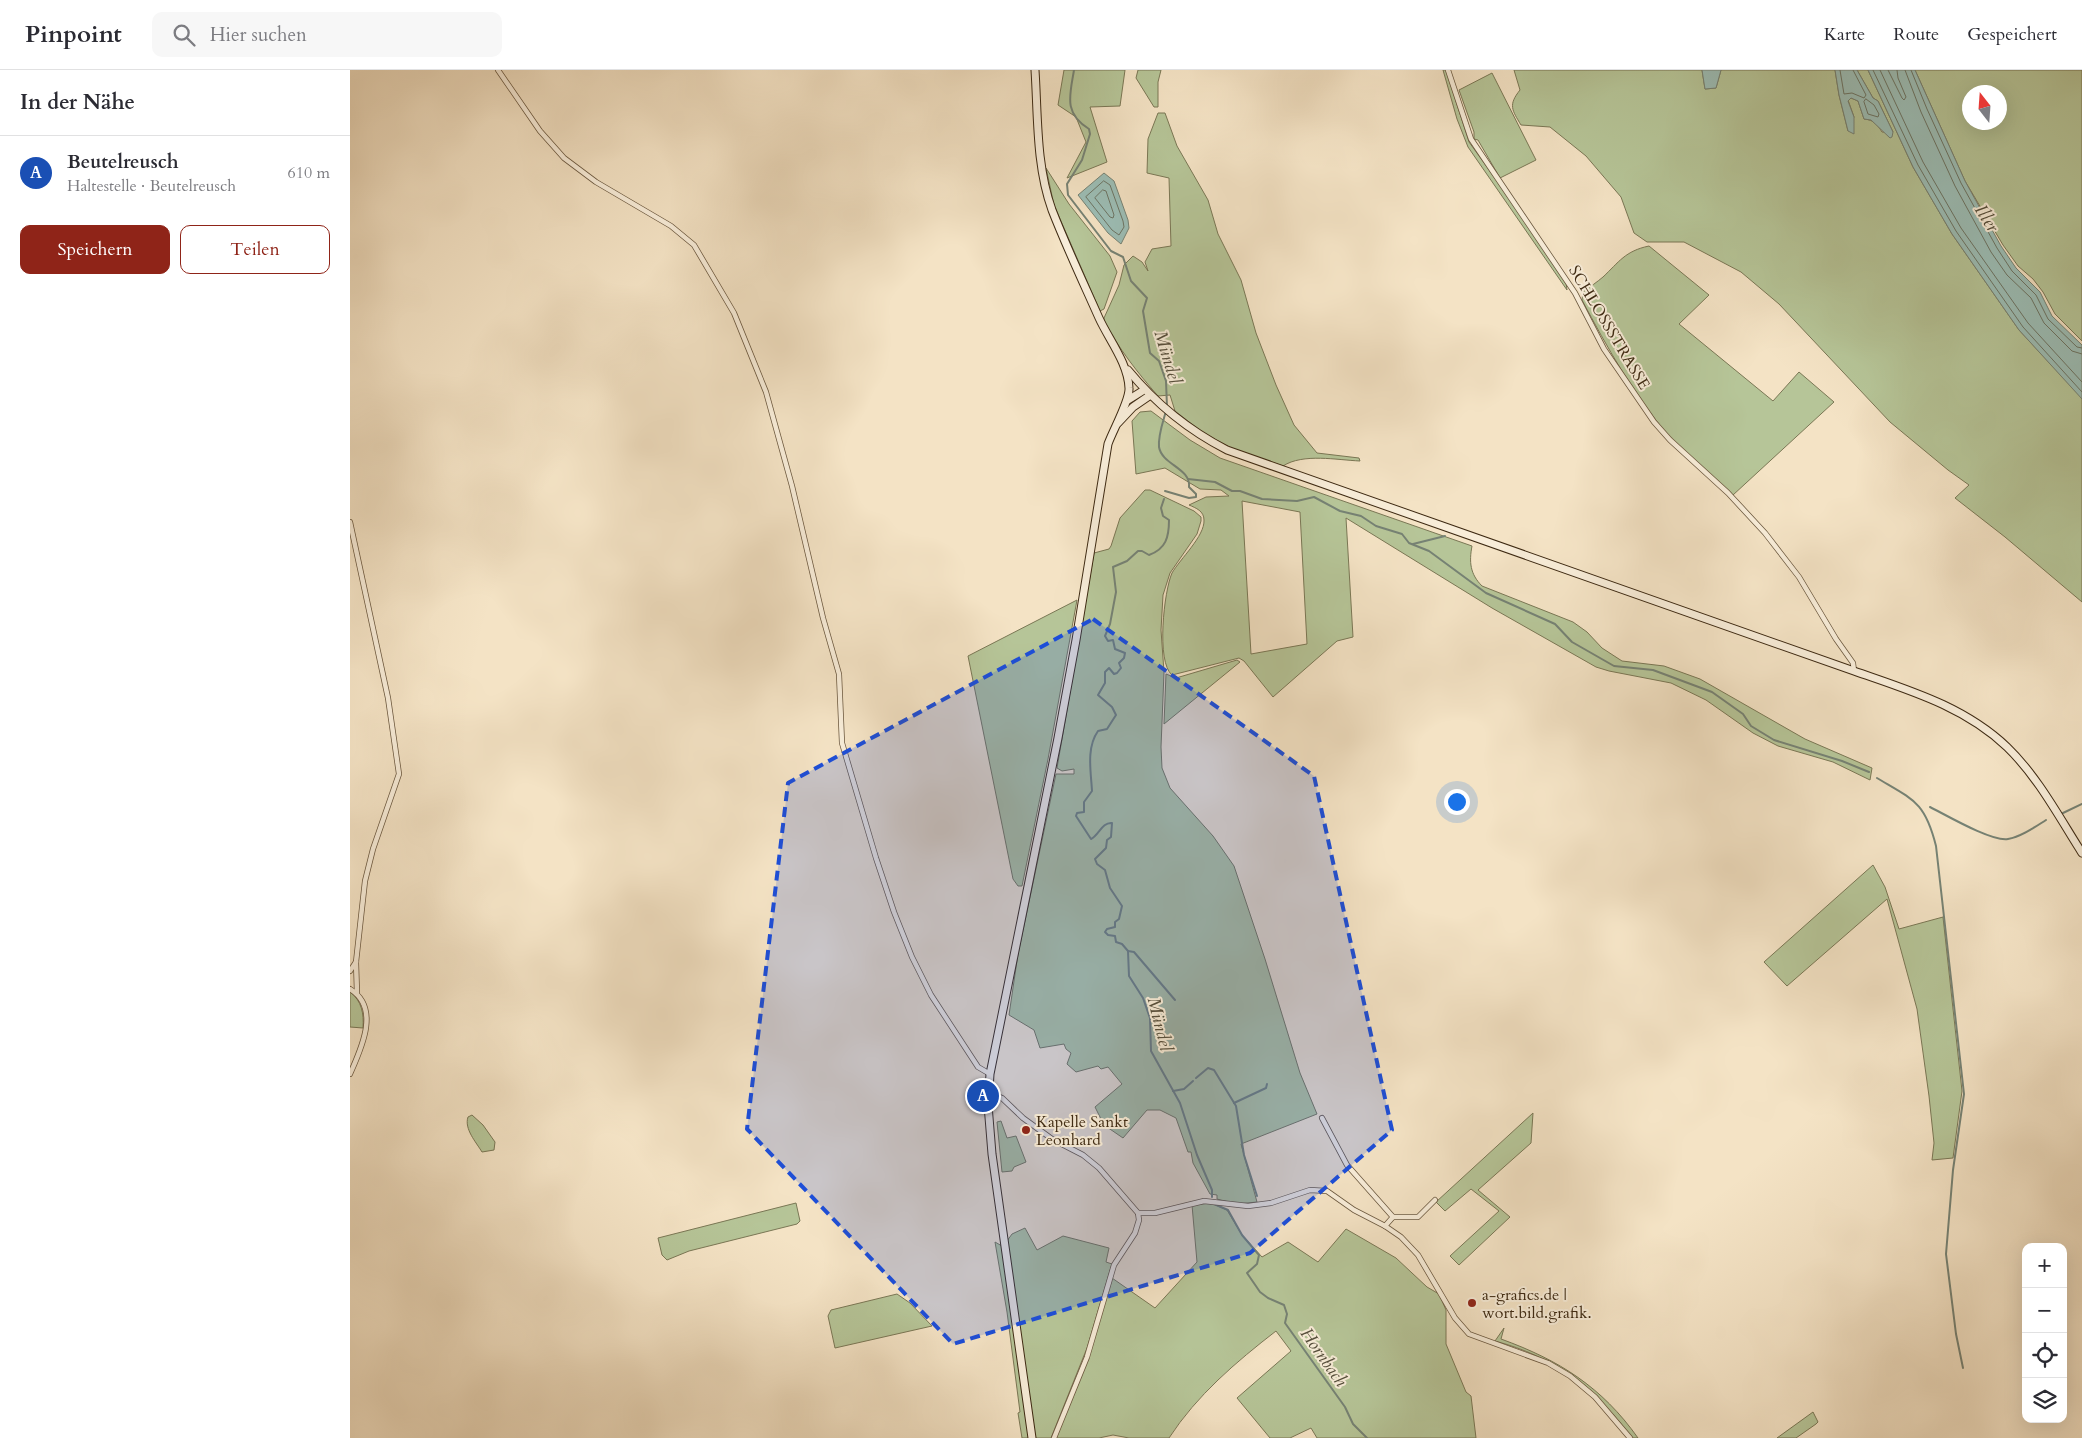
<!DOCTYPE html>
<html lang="de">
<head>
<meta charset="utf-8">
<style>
  body { margin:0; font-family:Cardo,serif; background:#f7f7f7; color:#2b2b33 }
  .controls { position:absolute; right:15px; bottom:15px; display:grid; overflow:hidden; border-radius:10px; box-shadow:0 5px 20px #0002 }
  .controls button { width:45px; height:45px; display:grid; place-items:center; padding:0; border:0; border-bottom:1px solid #e1e1e2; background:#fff; color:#2b2b33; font:25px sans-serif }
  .compass { position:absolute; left:1612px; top:15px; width:45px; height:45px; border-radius:50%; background:#fff; box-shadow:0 5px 20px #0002; rotate:343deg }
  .you { position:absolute; left:1106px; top:731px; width:18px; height:18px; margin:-12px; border:4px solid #fff; border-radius:50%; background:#1a73e8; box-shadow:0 0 0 8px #1a73e833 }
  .badge { display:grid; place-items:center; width:32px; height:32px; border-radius:50%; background:#8f2418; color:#fff; font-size:16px; font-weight:700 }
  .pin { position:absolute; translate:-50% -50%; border:2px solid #fff; box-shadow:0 1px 5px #0006 }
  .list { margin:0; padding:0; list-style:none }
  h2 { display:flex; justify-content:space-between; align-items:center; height:65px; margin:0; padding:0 20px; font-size:21px }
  h2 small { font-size:16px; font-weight:400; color:#7c7c81 }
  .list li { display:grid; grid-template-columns:32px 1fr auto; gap:15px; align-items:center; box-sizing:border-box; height:75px; padding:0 20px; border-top:1px solid #e1e1e2 }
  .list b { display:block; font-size:19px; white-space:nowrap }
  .list p { margin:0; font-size:16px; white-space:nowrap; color:#7c7c81 }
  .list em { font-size:16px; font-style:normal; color:#7c7c81 }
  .actions { display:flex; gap:10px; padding:15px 20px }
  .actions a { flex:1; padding:11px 0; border:1px solid #8f2418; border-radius:10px; text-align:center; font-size:18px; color:#8f2418 }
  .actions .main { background:#8f2418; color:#fff }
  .icon { flex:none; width:28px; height:28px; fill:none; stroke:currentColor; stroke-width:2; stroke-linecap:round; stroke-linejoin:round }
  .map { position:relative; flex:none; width:1732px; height:1368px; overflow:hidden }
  header { display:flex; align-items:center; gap:30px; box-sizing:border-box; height:70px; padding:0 25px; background:#fff; border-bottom:1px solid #e1e1e2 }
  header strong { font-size:24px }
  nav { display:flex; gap:28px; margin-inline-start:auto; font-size:18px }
  .search { width:350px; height:45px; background:#f7f7f7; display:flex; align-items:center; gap:12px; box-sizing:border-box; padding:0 18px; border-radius:10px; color:#7c7c81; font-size:19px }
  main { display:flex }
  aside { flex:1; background:#fff }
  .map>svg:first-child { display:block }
  .green { fill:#b6c598; stroke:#7a7755; fill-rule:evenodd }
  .water { fill:#9cbeb6; stroke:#768274 }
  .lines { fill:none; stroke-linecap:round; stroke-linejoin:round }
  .shore { stroke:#6c7464; stroke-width:1 }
  .stream { stroke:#768274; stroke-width:2 }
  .minor-casing { stroke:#6b583f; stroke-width:6 }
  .secondary-casing { stroke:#3d2912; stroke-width:9 }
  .minor { stroke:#f8edd9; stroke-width:4.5 }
  .secondary { stroke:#f8edd9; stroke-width:7 }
  .marked { fill:#1d4ed8; fill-opacity:0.2; stroke:#1d4ed8; stroke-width:4; stroke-dasharray:10 6; stroke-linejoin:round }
  .poi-dot { fill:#8f2418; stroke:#f8edd9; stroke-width:2 }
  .labels { text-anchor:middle; stroke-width:4; stroke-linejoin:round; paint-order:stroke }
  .street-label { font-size:16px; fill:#3d2912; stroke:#f8edd9 }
  .poi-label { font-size:16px; fill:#3d2912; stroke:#f8edd9; text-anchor:start }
  .water-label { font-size:18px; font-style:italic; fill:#554e3b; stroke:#f8edd9 }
</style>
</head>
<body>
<header>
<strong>Pinpoint</strong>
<div class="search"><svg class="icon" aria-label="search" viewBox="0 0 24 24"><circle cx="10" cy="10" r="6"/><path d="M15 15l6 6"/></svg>Hier suchen</div>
<nav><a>Karte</a><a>Route</a><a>Gespeichert</a></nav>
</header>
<main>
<aside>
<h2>In der Nähe<small></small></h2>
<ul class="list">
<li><span class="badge" style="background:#1a4fb4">A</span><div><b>Beutelreusch</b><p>Haltestelle · Beutelreusch</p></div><em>610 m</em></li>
</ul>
<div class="actions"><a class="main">Speichern</a><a>Teilen</a></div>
</aside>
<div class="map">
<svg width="1732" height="1368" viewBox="0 0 1732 1368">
  <rect width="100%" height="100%" fill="#f4e3c5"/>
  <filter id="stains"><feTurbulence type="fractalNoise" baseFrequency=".004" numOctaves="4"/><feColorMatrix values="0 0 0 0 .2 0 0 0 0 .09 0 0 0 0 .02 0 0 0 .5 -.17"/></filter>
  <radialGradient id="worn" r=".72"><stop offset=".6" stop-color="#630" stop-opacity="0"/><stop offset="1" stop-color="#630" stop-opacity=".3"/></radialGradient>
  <g class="green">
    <polygon points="714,0 775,0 770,36 740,37 757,92 717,108 736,72 726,47 708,35"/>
    <polygon points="788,0 811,0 808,12 808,37 804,37 786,8"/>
    <polygon points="1093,0 1096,0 1119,72 1168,140 1216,213 1217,220 1118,77 1107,49"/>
    <path d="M 1164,0 L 1352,0 L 1355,19 L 1366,18 L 1371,0 L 1485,0 L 1489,25 L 1498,61 L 1504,47 L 1498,30 L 1501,28 L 1508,31 L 1514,49 C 1524,50 1527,54 1532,62 L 1543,62 L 1528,31 L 1523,28 L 1507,0 L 1518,0 L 1563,97 L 1602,164 L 1669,260 L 1732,328 L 1732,532 L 1655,467 L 1605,428 L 1619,415 L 1598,400 L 1540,352 L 1429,234 L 1391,202 L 1334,172 L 1297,172 L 1284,163 L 1271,127 L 1236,86 L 1200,57 L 1171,55 C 1162,40 1158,35 1170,20 Z"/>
    <path d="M 1565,0 L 1732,0 L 1732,271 L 1705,244 L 1693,222 L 1683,209 L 1668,196 L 1653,175 L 1615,111 ZM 1620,22 L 1650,22 L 1650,52 L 1620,52 Z"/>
    <polygon points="1142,3 1186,90 1150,108 1128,70 1124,69 1124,62 1109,20"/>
    <path d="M 808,43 L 815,43 L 827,76 L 858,130 L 868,164 L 891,210 L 906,263 L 926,315 L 944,355 L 967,383 L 1009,388 L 1010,391 C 987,390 953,383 933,396 L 881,378 L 852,362 L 825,341 L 820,325 L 808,326 C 787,302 769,279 754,251 L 754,248 L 769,215 L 774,195 L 783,186 L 792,192 L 798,201 L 795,192 L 802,179 L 821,176 L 819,108 L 797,103 L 798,69 Z"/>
    <polygon points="696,98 719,134 760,186 767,202 754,239 750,241 704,135"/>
    <path d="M 1299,176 L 1359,225 L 1329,254 L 1423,331 L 1449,302 L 1484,332 L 1383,425 C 1361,405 1337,387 1318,365 C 1283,324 1257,277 1232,230 L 1233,222 C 1240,217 1247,212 1253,207 C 1269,192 1275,181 1299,176 Z"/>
    <path d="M 801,341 L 840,370 L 870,388 L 1122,476 C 1119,492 1120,504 1132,516 L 1223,552 L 1237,562 L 1252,578 L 1272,591 L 1314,596 L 1350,609 L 1455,669 L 1522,698 L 1520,710 L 1483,692 L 1428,676 L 1403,663 L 1356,630 L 1321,613 L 1259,601 L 1246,597 L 1142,538 L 996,448 L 1003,567 L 987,571 L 923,627 L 894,591 L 889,588 L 822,605 C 806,592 814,521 822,503 C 830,489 855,466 854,450 C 854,441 846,438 839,435 L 856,427 L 879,426 L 871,420 L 850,419 L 815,398 L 786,404 L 782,351 L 790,342 ZM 892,431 L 950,442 L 957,574 L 901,584 Z"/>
    <polygon points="795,420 800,420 844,441 851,447 851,451 847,464 820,503 813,525 811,560 814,602 811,677 812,698 820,718 863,766 884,796 915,889 950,1003 967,1044 891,1074 907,1132 887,1134 867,1129 867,1125 860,1124 843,1093 841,1082 838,1082 826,1048 810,1040 797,1040 773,1068 754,1055 745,1037 772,1014 758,997 751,999 748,996 726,1002 717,994 721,983 716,979 714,974 690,978 684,960 659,945 668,884 706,704 724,704 724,699 712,701 707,698 744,483 759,479 761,476 770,448"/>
    <polygon points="727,530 698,689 672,816 668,816 663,809 618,586"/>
    <polygon points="887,590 890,592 814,654 816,604 826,608"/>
    <polygon points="1523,795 1535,817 1549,859 1593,847 1612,1021 1603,1088 1582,1090 1584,1073 1579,1026 1567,939 1537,829 1437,916 1414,892"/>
    <path d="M 0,922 C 12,931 14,944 13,958 L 0,957 Z"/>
    <polygon points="1183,1043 1181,1073 1128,1120 1160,1147 1109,1195 1100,1186 1149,1141 1121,1119 1095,1141 1086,1132"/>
    <path d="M 122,1045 L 133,1055 L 145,1072 L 144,1080 L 132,1082 C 126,1072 114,1059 118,1047 Z"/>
    <polygon points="651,1051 657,1068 666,1066 676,1092 664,1097 662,1101 652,1102 647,1052"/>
    <polygon points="446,1133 450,1151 447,1154 339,1181 317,1190 312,1185 308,1168"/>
    <path d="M 861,1133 L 877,1140 L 892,1165 L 912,1187 L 938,1172 L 968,1192 L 996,1159 L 1046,1188 L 1077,1217 L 1089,1224 L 1096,1240 L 1096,1274 L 1116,1322 L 1121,1326 L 1126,1368 L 967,1368 L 961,1358 L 940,1368 L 920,1368 L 887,1328 L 941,1281 L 926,1261 C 886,1292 847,1325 819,1368 L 779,1368 L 763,1365 L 749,1368 L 706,1368 L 740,1282 L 762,1208 L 805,1238 L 847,1192 L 842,1135 Z"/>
    <polygon points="675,1158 687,1180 713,1166 759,1178 756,1192 762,1194 737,1278 701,1368 685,1368 657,1171 662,1164"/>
    <polygon points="645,1172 652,1176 679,1368 672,1368 668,1343 670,1342 657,1242"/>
    <polygon points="547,1224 560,1233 582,1256 485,1278 478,1246 481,1240"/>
    <path d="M 1154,1258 L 1151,1269 C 1209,1290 1252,1317 1288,1368 L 1282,1368 C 1245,1318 1205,1287 1145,1271 Z"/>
    <polygon points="1463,1342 1468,1352 1466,1354 1446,1368 1427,1368"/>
  </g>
  <g class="water">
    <polygon points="1352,0 1371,0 1366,18 1355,19"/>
    <polygon points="1485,0 1507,0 1523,28 1528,31 1543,62 1542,67 1540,68 1521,50 1514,49 1508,31 1501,28 1498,31 1504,47 1504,64 1498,61 1489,25"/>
    <polygon points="1518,0 1565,0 1615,111 1651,176 1666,198 1690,222 1702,246 1732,275 1732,329 1669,260 1602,164 1563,97"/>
    <polygon points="754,103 764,111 778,150 779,158 771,174 758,163 728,125"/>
  </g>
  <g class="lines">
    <g class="shore">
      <polyline points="1490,0 1494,24 1502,23 1514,28 1516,25 1503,0"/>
      <polyline points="1523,0 1568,95 1606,161 1673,257 1732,322"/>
      <polyline points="1530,0 1573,92 1611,158 1678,253 1732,312"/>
      <polyline points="1538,0 1552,28 1554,30 1556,27 1548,8 1547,0"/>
      <polyline points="1555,0 1571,42 1605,116 1641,182 1657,205 1681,228 1694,253 1722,281 1732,284"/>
      <polyline points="1561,0 1577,39 1611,113 1647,178 1662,201 1686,225 1698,249 1727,277 1732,278"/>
      <polygon points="1516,29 1524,35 1529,44 1528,47 1518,44 1514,32"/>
      <polygon points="754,111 760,115 773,151 774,157 769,165 762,160 736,127"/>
      <polygon points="753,120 756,121 764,145 763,148 760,147 745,128"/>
    </g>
    <g class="stream">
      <path d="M 724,0 C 720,25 713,43 739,59 L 740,64 L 732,90 L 717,114 L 718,125 L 761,181 L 773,187 L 781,211 L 797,228 L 793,241 L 800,283 L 809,291 L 816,311 L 817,337"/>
      <polyline points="838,409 865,412 882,421 890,421 912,429 947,431 964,427 990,441 1011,446 1026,456 1052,464 1059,473 1079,481 1136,523 1205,554 1222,572 1264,596 1303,600 1362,622 1393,644 1401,656 1424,670 1492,691 1519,702"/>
      <path d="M 815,421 L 839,428 L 846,427 L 846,424 L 839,417 C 841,398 812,395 809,377 C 808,365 813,352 816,341"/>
      <path d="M 814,429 L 811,438 L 813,446 L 819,450 C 819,467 816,479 799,485 L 792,481 L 788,481 L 777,491 L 763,497 L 766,522 L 760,554 L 755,566 L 758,571 L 763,570 L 765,579 L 775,583 L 774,588 L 769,593 L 771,598 L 767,603 L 764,604 L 759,598 L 755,602 L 755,613 L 748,625 L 762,637 L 766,645 L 757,659 L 748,661 C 736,678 741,702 742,721 L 734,732 L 734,742 L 727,743 L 726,746 L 741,769 C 749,765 752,752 762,753 L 761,767 L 757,770 L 756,778 L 745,789 L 747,794 L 755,800 L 760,818 L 772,836 L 769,849 L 765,852 L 765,857 L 757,859 L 755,862 L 758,865 L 765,866 L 766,872 L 772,874 L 778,881 L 784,882 L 825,930"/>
      <polyline points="1063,474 1095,466"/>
      <path d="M 1527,708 C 1564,730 1575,732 1586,776 L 1614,1024 L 1603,1100 L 1596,1184 L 1606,1264 L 1613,1298"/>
      <path d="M 1580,737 C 1596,745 1642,772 1658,769 C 1671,767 1685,757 1696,750"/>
      <polyline points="1713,743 1732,734"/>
      <polyline points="778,881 779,906 793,928 800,948 801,981 830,1033 847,1085 862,1120 862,1127"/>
      <polyline points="846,1008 858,998 864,1000 886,1036 894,1085 907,1126"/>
      <polyline points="823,1021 834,1019 843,1011"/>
      <polyline points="884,1033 916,1018 917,1014"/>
      <polyline points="864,1134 878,1140 892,1165 909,1185 907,1194 897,1203 910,1222 918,1228 934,1235 937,1244 935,1253 995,1337 1003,1354 1017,1368"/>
    </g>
    <g class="minor-casing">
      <g id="minor">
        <polyline points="148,0 190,61 214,88 246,112 321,156 344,175 384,243 416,322 442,416 473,548 489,604 492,673 526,788 544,842 562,887 581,925 628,997 640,1004"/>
        <polyline points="1098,0 1121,69 1225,223 1254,279 1304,352 1320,370 1378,423 1415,463 1449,507 1486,569 1503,593 1504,601"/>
        <polyline points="0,452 38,628 49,704 23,779 15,811 6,892 7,923"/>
        <polyline points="0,901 6,892"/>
        <path d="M 0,919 C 31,938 11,979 0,1004"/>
        <polyline points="638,1022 652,1028 673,1048 702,1069 733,1085 749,1098 788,1143 789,1150 785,1163 764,1195 737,1287 704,1368"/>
        <polyline points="972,1048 997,1095 1043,1147"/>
        <polyline points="788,1143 805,1143 854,1131 898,1136 921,1133 960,1120 977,1121 1004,1140 1035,1156 1051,1167 1068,1185 1105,1248 1119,1264 1198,1293 1220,1306 1245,1327 1280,1368"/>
        <polyline points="1035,1156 1043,1147 1068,1147 1085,1130"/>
      </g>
    </g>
    <g class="secondary-casing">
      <g id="secondary">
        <path d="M 778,300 C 806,334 838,360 877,380 L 1504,601 C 1558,620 1614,636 1657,677 C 1688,707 1709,747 1732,783"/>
        <polyline points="778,330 794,320"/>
        <polyline points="768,353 783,337 799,326"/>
        <path d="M 682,1368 L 642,1084 L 638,1035 L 640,1004 L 708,668 L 726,570 L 758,374 C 763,360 780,330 779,318 C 778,293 759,270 749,248 C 733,212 716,176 702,140 C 686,96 688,46 685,0"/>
      </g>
    </g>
    <use href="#minor" class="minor"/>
    <use href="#secondary" class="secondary"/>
  </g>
  <path class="marked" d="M 743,549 L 964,706 L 1042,1060 L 900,1183 L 603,1274 L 397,1059 L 438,713 Z"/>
  <g class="poi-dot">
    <circle cx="676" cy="1060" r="5"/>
    <circle cx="1122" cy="1233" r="5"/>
  </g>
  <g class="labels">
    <g class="street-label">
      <text transform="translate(1260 257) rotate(59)" y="6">SCHLOSSSTRASSE</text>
    </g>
    <g class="poi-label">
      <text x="686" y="1057">Kapelle Sankt<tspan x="686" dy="18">Leonhard</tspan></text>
      <text x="1132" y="1230">a-grafics.de |<tspan x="1132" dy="18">wort.bild.grafik.</tspan></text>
    </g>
    <g class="water-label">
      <text transform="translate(1637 148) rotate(57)" y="6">Iller</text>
      <text transform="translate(818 287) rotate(73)" y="6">Mündel</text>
      <text transform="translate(810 954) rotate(76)" y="6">Mündel</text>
      <text transform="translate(974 1287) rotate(55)" y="6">Hornbach</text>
    </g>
  </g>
  <rect width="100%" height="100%" filter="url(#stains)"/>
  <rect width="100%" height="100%" fill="url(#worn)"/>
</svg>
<div class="controls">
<button>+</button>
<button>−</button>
<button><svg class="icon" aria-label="locate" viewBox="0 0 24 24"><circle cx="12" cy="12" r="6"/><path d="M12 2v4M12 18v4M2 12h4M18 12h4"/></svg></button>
<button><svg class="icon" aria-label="layers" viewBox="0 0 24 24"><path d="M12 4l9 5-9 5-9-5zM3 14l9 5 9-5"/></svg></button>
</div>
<svg class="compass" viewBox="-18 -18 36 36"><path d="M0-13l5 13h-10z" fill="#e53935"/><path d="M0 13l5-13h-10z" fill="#7c7c81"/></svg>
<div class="you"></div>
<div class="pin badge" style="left:633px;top:1026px;background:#1a4fb4">A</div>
</div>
</main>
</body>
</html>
